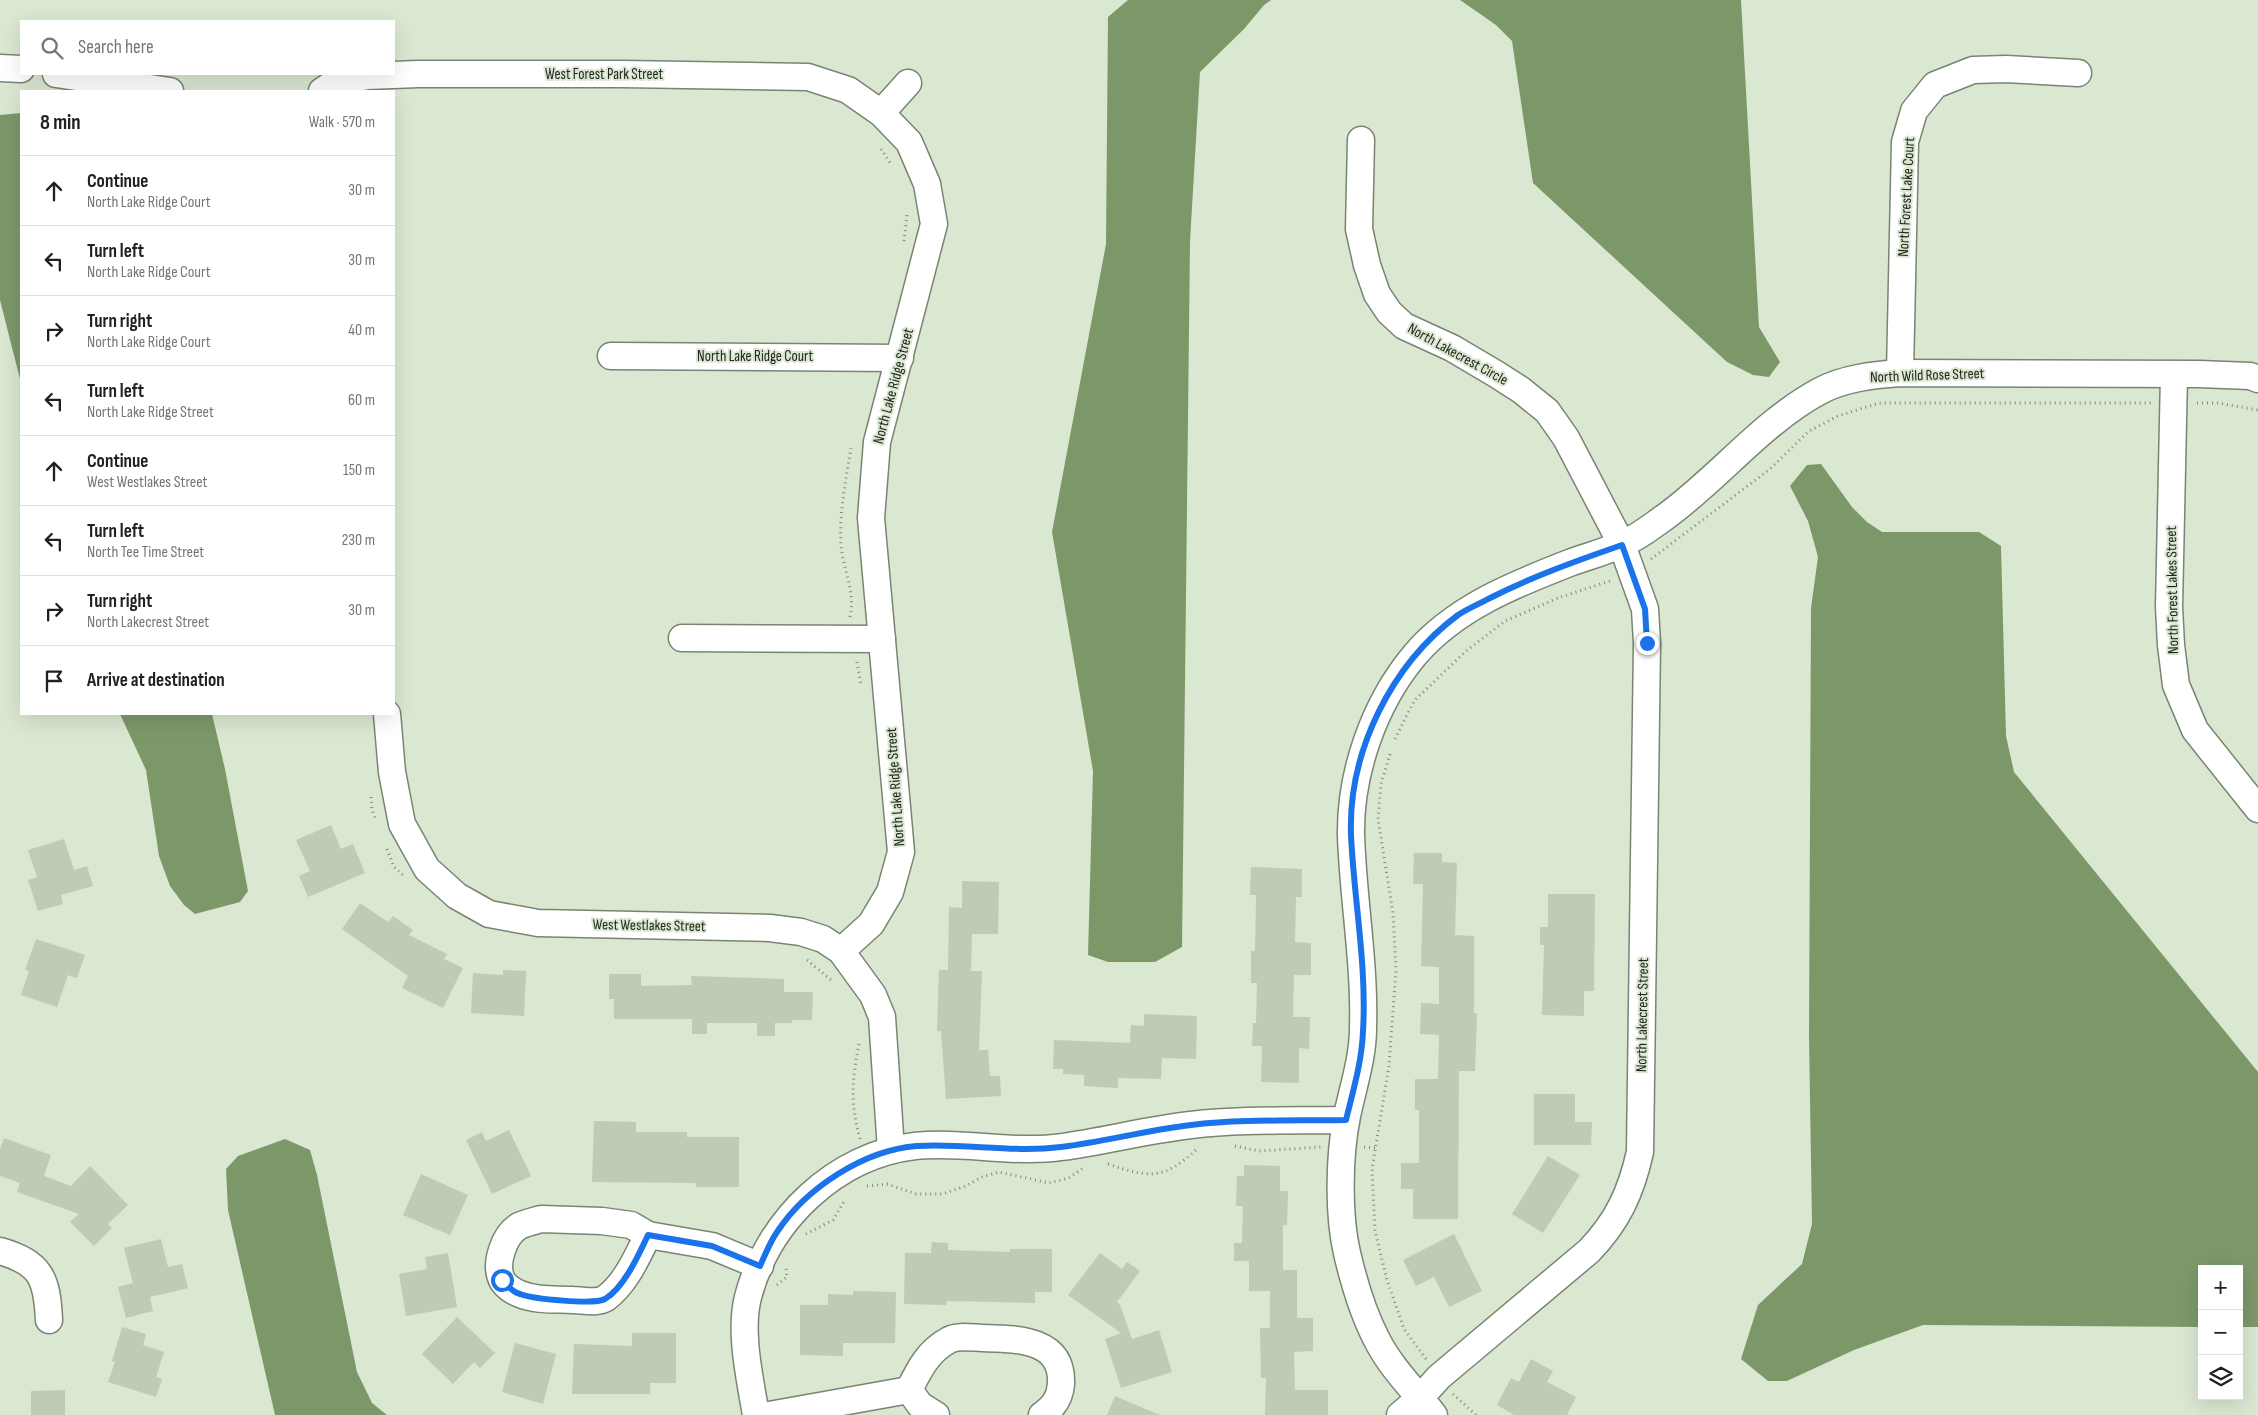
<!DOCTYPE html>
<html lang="en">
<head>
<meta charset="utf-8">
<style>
  body { margin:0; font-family:"Sofia Sans Condensed",sans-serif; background:#f6f6f6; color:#202124 }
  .controls { position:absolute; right:15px; bottom:15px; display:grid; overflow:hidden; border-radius:0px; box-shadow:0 5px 20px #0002 }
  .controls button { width:45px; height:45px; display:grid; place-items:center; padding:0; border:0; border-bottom:1px solid #e0e0e0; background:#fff; color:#202124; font:25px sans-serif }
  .stop { position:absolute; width:15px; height:15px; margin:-11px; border:4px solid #1a73e8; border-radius:50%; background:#fff }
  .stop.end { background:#1a73e8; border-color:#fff; box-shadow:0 1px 5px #0008 }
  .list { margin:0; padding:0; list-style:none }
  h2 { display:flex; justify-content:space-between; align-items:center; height:65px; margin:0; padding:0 20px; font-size:21px }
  h2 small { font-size:16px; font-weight:400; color:#757577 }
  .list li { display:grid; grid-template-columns:32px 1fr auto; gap:15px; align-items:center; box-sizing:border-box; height:70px; padding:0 20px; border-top:1px solid #e0e0e0 }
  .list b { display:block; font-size:19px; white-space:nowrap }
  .list p { margin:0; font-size:16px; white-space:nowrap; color:#757577 }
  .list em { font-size:16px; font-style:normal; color:#757577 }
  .icon { flex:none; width:28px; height:28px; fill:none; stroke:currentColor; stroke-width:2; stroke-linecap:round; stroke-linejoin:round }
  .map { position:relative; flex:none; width:2258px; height:1415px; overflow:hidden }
  .search { position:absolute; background:#fff; box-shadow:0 5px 20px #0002; left:20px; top:20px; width:375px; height:55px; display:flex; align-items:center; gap:12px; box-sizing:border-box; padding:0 18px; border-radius:0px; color:#757577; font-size:19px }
  .panel { position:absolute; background:#fff; box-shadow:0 5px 20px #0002; left:20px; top:90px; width:375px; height:625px; border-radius:0px }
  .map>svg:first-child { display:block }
  .water { fill:#7c9869 }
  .building { fill:#becbb5 }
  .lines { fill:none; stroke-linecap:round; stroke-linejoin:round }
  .minor-casing { stroke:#798572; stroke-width:29 }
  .path { stroke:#818b7b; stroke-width:3; stroke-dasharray:1 4; stroke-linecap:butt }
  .minor { stroke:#fff; stroke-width:26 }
  .route { stroke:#1a73e8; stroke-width:6 }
  .labels { text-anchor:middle; stroke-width:4; stroke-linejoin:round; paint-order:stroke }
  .street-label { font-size:15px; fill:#21261e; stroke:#dae7d1 }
</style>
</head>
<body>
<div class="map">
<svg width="2258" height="1415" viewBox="0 0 2258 1415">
  <rect width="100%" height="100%" fill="#dae7d1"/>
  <g class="water">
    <polygon points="1128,0 1271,0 1264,5 1244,29 1200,72 1190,241 1182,947 1155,962 1108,962 1088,955 1093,771 1052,532 1106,244 1108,17"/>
    <polygon points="1460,0 1741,0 1759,327 1780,362 1769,377 1753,375 1727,362 1533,183 1512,41 1496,25"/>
    <polygon points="21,113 21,383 0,300 0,115"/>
    <polygon points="1821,464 1852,507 1867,522 1882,532 1979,532 2001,546 2006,736 2014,772 2258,1072 2258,1327 2239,1327 2239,1269 2202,1269 2202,1327 1923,1325 1854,1350 1787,1381 1768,1381 1741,1359 1758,1305 1802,1264 1812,1224 1809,1035 1811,608 1818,557 1808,521 1790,486 1807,465"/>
    <polygon points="120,714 212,714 225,769 248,891 240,902 195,914 184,905 170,886 159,856 146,770"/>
    <polygon points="285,1139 310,1150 317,1175 357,1372 372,1403 387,1415 275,1415 228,1210 226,1169 238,1156"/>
  </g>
  <g class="building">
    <polygon points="331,825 341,849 353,844 365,873 308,897 299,876 310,871 296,840"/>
    <polygon points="64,839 74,870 87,866 93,886 61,895 63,904 38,911 28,880 37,877 28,850"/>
    <polygon points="1414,853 1442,853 1442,862 1457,863 1455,935 1474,936 1474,1013 1477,1013 1475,1071 1459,1071 1458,1219 1413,1219 1413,1189 1401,1189 1401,1163 1419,1163 1419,1110 1415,1110 1415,1079 1438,1079 1439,1035 1420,1034 1421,1003 1439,1004 1439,967 1421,966 1423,884 1413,884"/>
    <polygon points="1251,867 1302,869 1302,897 1296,897 1295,942 1311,943 1311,975 1294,975 1293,1017 1310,1017 1309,1049 1299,1048 1299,1083 1261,1082 1262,1046 1252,1046 1253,1023 1256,1023 1257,983 1251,983 1251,951 1255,951 1256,895 1250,895"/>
    <polygon points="962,881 999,882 998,934 972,934 971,971 982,971 979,1050 988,1050 990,1076 1000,1076 1001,1096 946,1099 941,1031 937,1031 939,970 948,970 949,907 962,908"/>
    <polygon points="1548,894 1595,894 1594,991 1584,991 1584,1016 1542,1015 1544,945 1540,945 1540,927 1548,927"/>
    <polygon points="360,903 388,922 393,916 413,930 409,935 447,954 444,959 463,968 443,1008 402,988 408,976 342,929"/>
    <polygon points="36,939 85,955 77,978 68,975 57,1007 21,995 29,971 25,970"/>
    <polygon points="503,970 526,971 524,1016 471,1013 473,973 503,975"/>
    <polygon points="609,974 641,974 641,986 692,985 691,976 784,979 784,992 813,992 812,1020 792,1020 792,1023 775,1023 775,1036 757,1036 757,1023 707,1023 707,1034 692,1034 692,1019 614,1019 614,999 609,999"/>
    <polygon points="1144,1014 1197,1016 1196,1059 1162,1058 1161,1079 1118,1078 1118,1088 1084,1086 1084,1075 1063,1074 1063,1069 1053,1069 1054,1040 1130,1043 1131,1025 1144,1026"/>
    <polygon points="1534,1094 1575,1094 1575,1122 1592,1122 1591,1145 1534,1145"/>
    <polygon points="594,1121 636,1122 636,1132 687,1132 687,1137 739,1137 739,1187 696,1187 696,1183 592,1182"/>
    <polygon points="509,1130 531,1176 492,1194 466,1140 482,1132 486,1141"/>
    <polygon points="4,1138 51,1155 44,1176 71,1186 90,1166 128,1205 108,1224 112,1228 94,1246 70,1222 79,1214 17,1192 20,1183 0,1176 0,1149"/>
    <polygon points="1548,1156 1580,1175 1543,1233 1512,1214"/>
    <polygon points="1244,1165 1280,1166 1280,1191 1288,1191 1287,1225 1283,1225 1283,1270 1297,1270 1297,1318 1313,1318 1313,1351 1294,1352 1295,1390 1328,1390 1328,1415 1265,1415 1266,1378 1261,1378 1260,1328 1270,1328 1270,1291 1249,1291 1249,1261 1234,1261 1234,1243 1242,1243 1243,1206 1236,1206 1237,1176 1244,1176"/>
    <polygon points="421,1174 468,1195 450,1235 403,1215"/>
    <polygon points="1454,1234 1482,1291 1449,1307 1434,1277 1416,1286 1403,1260"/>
    <polygon points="161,1239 168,1267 182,1264 188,1288 150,1297 153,1311 126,1318 118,1287 133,1283 124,1248"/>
    <polygon points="932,1242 948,1243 948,1250 1010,1252 1010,1249 1052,1249 1052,1292 1035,1292 1035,1303 947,1301 946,1305 904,1304 905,1253 931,1253"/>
    <polygon points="448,1253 457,1307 406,1316 399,1274 427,1269 425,1257"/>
    <polygon points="1100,1253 1122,1269 1127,1262 1140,1271 1117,1302 1120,1305 1132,1339 1159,1330 1172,1372 1121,1388 1105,1339 1121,1333 1068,1295"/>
    <polygon points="853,1291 896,1292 895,1343 843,1343 843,1356 800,1355 800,1305 828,1305 828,1294 853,1295"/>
    <polygon points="457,1317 495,1353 480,1368 474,1362 453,1384 422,1354"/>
    <polygon points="122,1327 146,1334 143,1345 164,1352 156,1377 162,1379 156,1397 108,1382 115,1362 112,1361"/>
    <polygon points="632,1333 676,1333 676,1383 650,1383 650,1394 572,1394 574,1344 632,1346"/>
    <polygon points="515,1343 556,1354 543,1404 502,1392"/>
    <polygon points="1531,1359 1553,1371 1547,1382 1576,1397 1567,1415 1514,1415 1497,1405 1511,1378 1519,1382"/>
    <polygon points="65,1390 65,1415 31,1415 31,1391"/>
    <polygon points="1115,1396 1160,1415 1107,1415"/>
  </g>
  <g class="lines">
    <g class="minor-casing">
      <g id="minor">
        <polyline points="0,68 21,69"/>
        <polyline points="56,74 170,91"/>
        <polyline points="322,91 334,83 367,76 418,74 623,74 808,77 848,90 881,113 909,142 927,184 934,224 877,442 871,518 901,852 890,892 871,924 841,951"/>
        <polyline points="881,113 908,83"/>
        <path d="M 1361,140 L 1359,229 L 1367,265 L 1377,294 L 1389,312 L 1404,326 L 1452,348 L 1496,374 L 1521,390 L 1547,411 L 1566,438 L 1622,545 L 1645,609 L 1647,643 L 1640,1152 C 1631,1192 1618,1221 1589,1251 L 1439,1377 L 1420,1398 L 1400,1415"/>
        <polyline points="611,356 900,358"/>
        <polyline points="1900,373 1905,142 1914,111 1935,85 1973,70 2006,69 2078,73"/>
        <polyline points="2174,375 2169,607 2171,645 2176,685 2195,730 2258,809"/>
        <polyline points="682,638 882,639"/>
        <polyline points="387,714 392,772 402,824 427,869 457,896 489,914 538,923 770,928 801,932 823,939 841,951 873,995 882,1017 891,1150"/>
        <path d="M 541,1219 L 602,1221 L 631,1225 L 648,1235 C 637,1257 626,1283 606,1298 C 597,1304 583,1300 573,1300 C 555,1299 537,1301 520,1294 C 514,1292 505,1286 502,1280 C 494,1264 504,1235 519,1226 C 525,1223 534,1221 541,1219 Z"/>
        <polyline points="648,1235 712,1246 760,1266"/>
        <path d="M 0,1251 C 41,1263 47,1278 49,1320"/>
        <path d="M 756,1415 C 750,1379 739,1332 748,1297 C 768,1220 836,1155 915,1146 C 963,1141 1013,1154 1062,1147 C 1105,1141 1147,1130 1191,1125 C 1242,1119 1294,1121 1346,1120"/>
        <polyline points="769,1415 909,1390"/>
        <path d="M 936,1415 L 920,1405 L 909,1390 C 919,1370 928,1351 949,1340 C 958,1335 973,1338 983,1338 C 1016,1339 1063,1338 1061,1384 C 1060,1398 1054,1407 1042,1415"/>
        <path d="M 1434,1415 C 1414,1390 1390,1367 1376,1338 C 1362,1311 1354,1283 1347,1253 C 1338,1215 1339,1155 1347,1116 C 1353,1087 1363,1058 1363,1028 C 1365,963 1353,899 1351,835 C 1350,773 1374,704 1414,656 C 1454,608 1515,584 1572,562 C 1589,556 1608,551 1624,543 C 1639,537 1652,526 1665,517 C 1718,479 1762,422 1820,391 C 1844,378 1874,375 1900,373 L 2199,374 L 2250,376 L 2258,379"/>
      </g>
    </g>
    <g class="path">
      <polyline points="881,149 891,164"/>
      <polyline points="904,241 907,215"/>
      <polyline points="2197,403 2218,403 2258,410"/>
      <polyline points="1651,559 1770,469 1809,431 1838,416 1879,403 2151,403"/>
      <path d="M 850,617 C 856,593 843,569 841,545 C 839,513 846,479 851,448"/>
      <polyline points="857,662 861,685"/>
      <polyline points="1395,739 1414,701 1466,651 1505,621 1558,598 1610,581"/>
      <polyline points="1390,754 1381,784 1378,819 1393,913 1396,970 1389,1066 1372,1169 1375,1231 1387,1280 1404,1329 1426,1359"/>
      <polyline points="371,797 372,810 376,820"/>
      <polyline points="387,849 394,867 403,875"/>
      <polyline points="807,960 831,980"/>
      <path d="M 859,1044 C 852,1079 850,1103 860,1139"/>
      <polyline points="1235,1146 1259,1151 1321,1147"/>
      <polyline points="1364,1147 1376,1148"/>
      <path d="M 1108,1164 C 1149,1178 1164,1180 1197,1149"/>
      <polyline points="867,1186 887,1184 916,1194 942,1194 966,1186 982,1177 999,1172 1049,1183 1069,1178 1083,1168"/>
      <polyline points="806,1234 833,1220 845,1200"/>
      <polyline points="777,1285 787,1277 786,1266"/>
      <polyline points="1453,1394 1476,1415"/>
    </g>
    <use href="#minor" class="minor"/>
  </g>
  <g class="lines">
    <path class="route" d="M 502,1280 C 507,1286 513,1292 520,1294 C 533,1299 594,1305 605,1299 C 624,1288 639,1254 648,1235 L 712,1246 L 760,1266 C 765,1255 770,1242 777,1232 C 806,1188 864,1150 917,1146 C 965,1143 1013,1153 1061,1147 C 1104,1142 1147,1130 1191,1125 C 1242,1119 1294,1121 1346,1120 C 1353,1091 1362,1061 1363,1031 C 1367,966 1354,900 1351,835 C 1348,751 1392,664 1458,615 C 1467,609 1479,604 1488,599 C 1531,577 1576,561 1622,545 L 1645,609 L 1647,643"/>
  </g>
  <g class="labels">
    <g class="street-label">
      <text x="604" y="79">West Forest Park Street</text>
      <text transform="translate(1906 197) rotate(-87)" y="5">North Forest Lake Court</text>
      <text transform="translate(1458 354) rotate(29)" y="5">North Lakecrest Circle</text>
      <text x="755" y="361">North Lake Ridge Court</text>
      <text transform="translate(1927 375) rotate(-2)" y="5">North Wild Rose Street</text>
      <text transform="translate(893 386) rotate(-75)" y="5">North Lake Ridge Street</text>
      <text transform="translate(2172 590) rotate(-91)" y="5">North Forest Lakes Street</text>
      <text transform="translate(895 787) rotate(-94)" y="5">North Lake Ridge Street</text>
      <text transform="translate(649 925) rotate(1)" y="5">West Westlakes Street</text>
      <text transform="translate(1642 1015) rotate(-89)" y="5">North Lakecrest Street</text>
    </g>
  </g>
</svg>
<div class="controls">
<button>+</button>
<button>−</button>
<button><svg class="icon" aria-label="layers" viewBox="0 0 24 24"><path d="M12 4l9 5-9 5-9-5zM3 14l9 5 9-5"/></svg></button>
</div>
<div class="stop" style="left:502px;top:1280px"></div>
<div class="stop end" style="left:1647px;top:643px"></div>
<div class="search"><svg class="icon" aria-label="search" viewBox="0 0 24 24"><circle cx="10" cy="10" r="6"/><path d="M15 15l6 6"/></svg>Search here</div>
<section class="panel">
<h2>8 min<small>Walk · 570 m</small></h2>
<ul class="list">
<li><svg class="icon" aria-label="ahead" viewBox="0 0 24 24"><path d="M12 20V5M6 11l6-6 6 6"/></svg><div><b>Continue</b><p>North Lake Ridge Court</p></div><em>30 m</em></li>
<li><svg class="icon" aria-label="left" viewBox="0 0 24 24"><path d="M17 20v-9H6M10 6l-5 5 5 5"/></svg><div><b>Turn left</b><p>North Lake Ridge Court</p></div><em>30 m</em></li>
<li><svg class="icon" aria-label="right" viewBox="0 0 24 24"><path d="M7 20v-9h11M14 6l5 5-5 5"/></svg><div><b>Turn right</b><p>North Lake Ridge Court</p></div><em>40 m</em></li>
<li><svg class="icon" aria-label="left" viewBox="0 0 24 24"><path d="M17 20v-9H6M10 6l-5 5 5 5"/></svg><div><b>Turn left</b><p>North Lake Ridge Street</p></div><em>60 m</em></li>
<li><svg class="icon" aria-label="ahead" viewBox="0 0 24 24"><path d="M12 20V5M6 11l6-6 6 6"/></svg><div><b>Continue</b><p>West Westlakes Street</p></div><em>150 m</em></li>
<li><svg class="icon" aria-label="left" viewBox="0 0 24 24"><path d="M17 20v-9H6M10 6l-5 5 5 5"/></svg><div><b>Turn left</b><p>North Tee Time Street</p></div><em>230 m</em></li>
<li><svg class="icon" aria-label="right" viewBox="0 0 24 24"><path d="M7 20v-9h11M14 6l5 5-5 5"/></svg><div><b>Turn right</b><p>North Lakecrest Street</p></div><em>30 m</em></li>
<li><svg class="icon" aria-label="arrive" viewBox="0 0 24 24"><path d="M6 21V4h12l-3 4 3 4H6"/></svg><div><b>Arrive at destination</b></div></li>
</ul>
</section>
</div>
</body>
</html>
